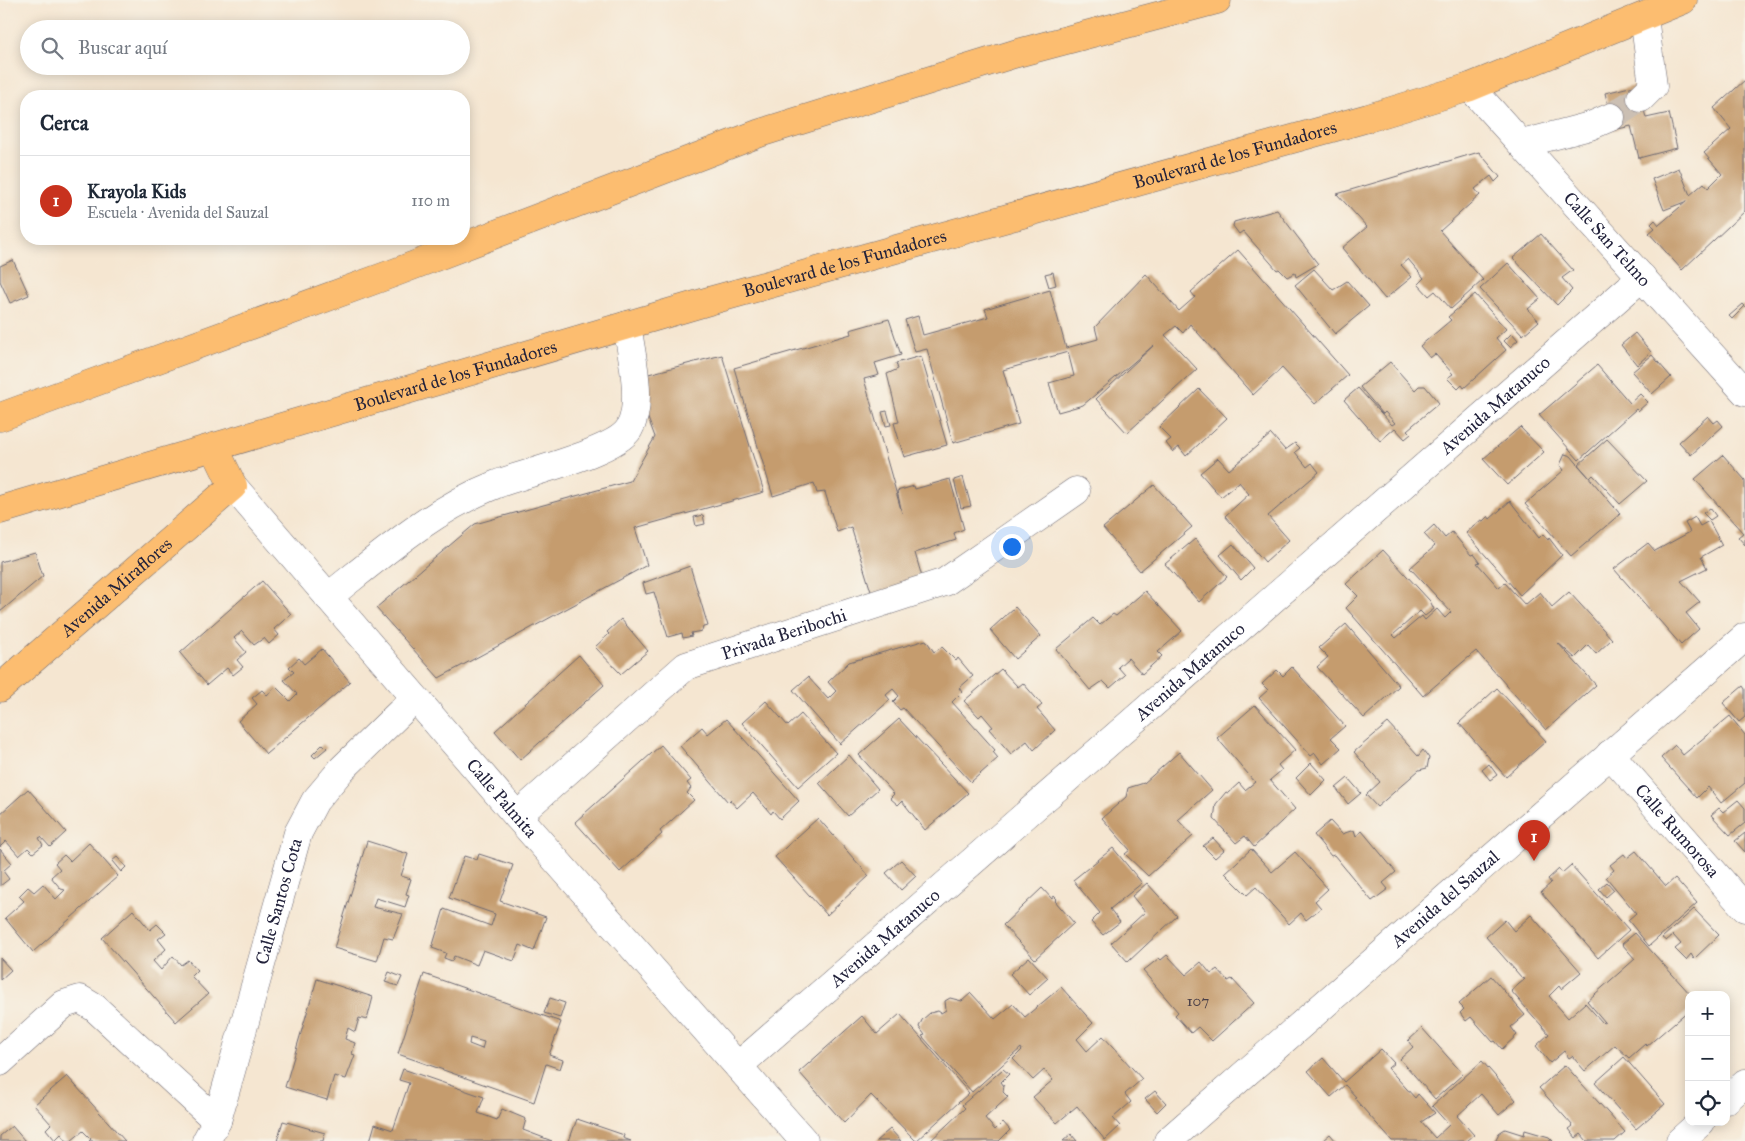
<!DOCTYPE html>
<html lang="es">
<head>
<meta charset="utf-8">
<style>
  body { margin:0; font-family:"IM FELL Great Primer",serif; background:#f2f2f3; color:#1f2937 }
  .controls { position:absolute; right:15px; bottom:15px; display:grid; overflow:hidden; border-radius:10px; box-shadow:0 2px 12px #0003 }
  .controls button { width:45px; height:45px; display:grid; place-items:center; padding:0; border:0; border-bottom:1px solid #e0e1e3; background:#fff; color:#1f2937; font:25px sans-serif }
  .you { position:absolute; left:1011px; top:546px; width:18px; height:18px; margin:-12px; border:4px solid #fff; border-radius:50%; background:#1a73e8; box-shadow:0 0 0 8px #1a73e833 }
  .badge { display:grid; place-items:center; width:32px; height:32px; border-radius:50%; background:#c8321e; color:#fff; font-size:16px; font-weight:700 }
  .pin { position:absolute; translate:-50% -41px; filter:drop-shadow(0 1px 2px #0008) }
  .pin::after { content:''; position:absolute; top:26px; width:18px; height:15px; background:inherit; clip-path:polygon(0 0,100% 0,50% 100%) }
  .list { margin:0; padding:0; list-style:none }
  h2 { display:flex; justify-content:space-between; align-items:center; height:65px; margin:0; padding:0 20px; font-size:21px }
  h2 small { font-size:16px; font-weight:400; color:#747a83 }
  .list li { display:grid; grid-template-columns:32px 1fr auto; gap:15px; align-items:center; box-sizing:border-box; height:90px; padding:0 20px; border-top:1px solid #e0e1e3 }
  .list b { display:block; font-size:19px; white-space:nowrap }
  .list p { margin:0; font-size:16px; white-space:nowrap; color:#747a83 }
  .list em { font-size:16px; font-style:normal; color:#747a83 }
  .icon { flex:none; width:28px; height:28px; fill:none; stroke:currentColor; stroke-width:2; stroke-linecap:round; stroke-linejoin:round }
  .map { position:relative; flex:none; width:1745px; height:1141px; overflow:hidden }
  .search { position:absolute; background:#fff; box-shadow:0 2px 12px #0003; left:20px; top:20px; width:450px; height:55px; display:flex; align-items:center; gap:12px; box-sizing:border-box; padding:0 18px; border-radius:28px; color:#747a83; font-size:19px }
  .panel { position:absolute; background:#fff; box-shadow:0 2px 12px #0003; left:20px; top:90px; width:450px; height:155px; border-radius:20px }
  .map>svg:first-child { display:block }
  .building { fill:#c59c6e; fill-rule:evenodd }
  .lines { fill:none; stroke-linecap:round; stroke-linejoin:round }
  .minor-tunnel { stroke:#cbbfb3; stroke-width:28; stroke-dasharray:28 14; stroke-linecap:butt }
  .minor-casing { stroke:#6c6770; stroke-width:29 }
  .major-casing { stroke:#6c6770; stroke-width:29 }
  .minor { stroke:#fff; stroke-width:28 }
  .major { stroke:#fcbd6f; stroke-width:28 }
  .labels { text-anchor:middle; stroke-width:4; stroke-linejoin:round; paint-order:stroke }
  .number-label { font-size:15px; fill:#4b4048 }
  .street-label { font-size:18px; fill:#22223b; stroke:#f7f3e8 }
</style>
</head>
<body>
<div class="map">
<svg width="1745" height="1141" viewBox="0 0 1745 1141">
  <rect width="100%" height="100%" fill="#f7f3e8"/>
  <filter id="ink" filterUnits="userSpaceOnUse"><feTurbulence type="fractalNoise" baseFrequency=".02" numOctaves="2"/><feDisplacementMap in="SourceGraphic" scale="10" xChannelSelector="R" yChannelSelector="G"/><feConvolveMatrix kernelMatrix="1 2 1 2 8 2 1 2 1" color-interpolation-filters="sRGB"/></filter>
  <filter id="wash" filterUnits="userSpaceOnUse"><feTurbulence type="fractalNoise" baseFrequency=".0096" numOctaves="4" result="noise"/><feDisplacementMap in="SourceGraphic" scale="20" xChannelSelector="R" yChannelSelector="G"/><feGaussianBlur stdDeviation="1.12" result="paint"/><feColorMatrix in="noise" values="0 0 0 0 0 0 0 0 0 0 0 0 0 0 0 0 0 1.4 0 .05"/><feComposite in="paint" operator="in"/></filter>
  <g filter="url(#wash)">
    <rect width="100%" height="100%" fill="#f5e6d1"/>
    <g id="blocks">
      <g class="building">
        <polygon points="1745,80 1745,211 1682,270 1649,233 1655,228 1651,224 1655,220 1659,225 1687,201 1664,210 1652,179 1679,168 1690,195 1704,183 1708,188 1722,174 1704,153 1731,129 1714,108"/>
        <polygon points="1638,85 1646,118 1669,113 1677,148 1639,158 1631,126 1614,130 1605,93"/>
        <polygon points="1479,152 1500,177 1495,182 1491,176 1475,189 1480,195 1440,231 1483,280 1451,309 1435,291 1429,296 1418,284 1424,278 1408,259 1401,265 1412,277 1385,299 1342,248 1367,227 1337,194"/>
        <polygon points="1277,210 1318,264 1296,277 1295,273 1287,277 1279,269 1277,270 1243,231 1239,234 1233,226 1234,222"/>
        <polygon points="1541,234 1573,270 1562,278 1572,290 1557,305 1513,258"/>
        <polygon points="1238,250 1348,375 1315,404 1282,368 1253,395 1190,324 1183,333 1176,326 1165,335 1197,369 1127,433 1096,399 1154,345 1083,405 1058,412 1049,383 1074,376 1068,352 1003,370 1019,424 953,443 927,349 915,352 905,320 918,316 923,335 988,317 985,309 1050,290 1066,348 1098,339 1095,327 1146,274 1179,311 1195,297 1191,292"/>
        <polygon points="13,260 29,295 10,303 0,281 0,266"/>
        <polygon points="1508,263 1540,299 1528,309 1539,321 1523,335 1480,289"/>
        <polygon points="1314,269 1333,290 1347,281 1369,306 1335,334 1295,285"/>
        <polygon points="1053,272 1056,285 1049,287 1045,274"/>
        <polygon points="1475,294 1506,329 1496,338 1506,350 1464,388 1462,385 1458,389 1447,378 1453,374 1435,354 1430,358 1420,346 1451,320 1448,317"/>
        <polygon points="1743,304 1745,306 1732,319 1729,316"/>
        <polygon points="889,319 901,355 875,363 879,375 864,379 902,513 897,491 914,486 915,489 950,479 964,529 954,533 956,540 915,553 924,584 873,598 851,527 837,532 825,492 817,493 814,483 773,496 734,368 851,334 850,330"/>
        <polygon points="1512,333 1518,340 1510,347 1504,341"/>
        <polygon points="1635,333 1651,352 1637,365 1621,345"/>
        <polygon points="722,355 764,492 635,528 647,565 439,678 376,608 475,524 630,481 655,437 633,378"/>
        <polygon points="1652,355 1671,377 1652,394 1632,372"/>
        <polygon points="921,356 947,445 904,457 894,423 899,422 887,374 898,369 896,363"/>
        <polygon points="1390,362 1415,390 1419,386 1425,386 1439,403 1407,430 1411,434 1405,439 1395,428 1380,441 1344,400 1358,388 1392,425 1395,423 1385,412 1383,414 1360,387"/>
        <polygon points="1597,365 1630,403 1640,394 1648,402 1638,411 1636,409 1579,460 1539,415"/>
        <polygon points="1199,389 1227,418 1186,456 1179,447 1173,452 1166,443 1171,439 1159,427"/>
        <polygon points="887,411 891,425 886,426 882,412"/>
        <polygon points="1708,416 1714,423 1718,420 1723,426 1691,455 1679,442"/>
        <polygon points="1520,427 1544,452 1507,485 1483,459"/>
        <polygon points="1271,434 1285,450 1295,443 1300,448 1295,452 1307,467 1312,463 1319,472 1268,516 1289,540 1265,562 1225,516 1249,494 1239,482 1221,497 1200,473 1218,458 1229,470"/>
        <polygon points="1607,439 1647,481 1620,504 1593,475 1590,478 1578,465"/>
        <polygon points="1565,454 1571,456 1620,514 1571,556 1525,504 1564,470 1560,465"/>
        <polygon points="1723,455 1745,480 1745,545 1738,537 1743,533 1695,479"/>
        <polygon points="963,477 971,506 961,508 954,480"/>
        <polygon points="1154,485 1192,527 1140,571 1103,528"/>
        <polygon points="1510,501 1539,538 1543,534 1548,540 1549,538 1562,555 1520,595 1466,533 1481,520 1483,521 1488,516 1490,519"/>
        <polygon points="1710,508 1716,516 1710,520 1703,513"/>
        <polygon points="703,515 705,524 696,526 694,517"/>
        <polygon points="1695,517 1700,526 1709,521 1722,545 1701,557 1707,568 1681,581 1700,602 1686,613 1699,629 1681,645 1614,569 1648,543 1655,551 1690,532 1685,523"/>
        <polygon points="1434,525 1445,538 1452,532 1471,555 1474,554 1480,562 1477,563 1499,588 1505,583 1525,605 1540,592 1552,607 1569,592 1612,639 1596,654 1588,645 1575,658 1558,643 1596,685 1546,730 1476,651 1423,696 1346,608 1358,596 1346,584 1383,550 1430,601 1434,609 1425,616 1420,611 1393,635 1396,638 1422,616 1425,620 1437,609 1445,618 1451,612 1410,568 1435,546 1424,534"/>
        <polygon points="1195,539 1227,577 1199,602 1165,564"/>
        <polygon points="1233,544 1253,568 1241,580 1220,555"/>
        <polygon points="35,552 43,576 0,612 0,562"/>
        <polygon points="690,566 708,626 703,627 702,631 691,633 692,636 683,638 682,633 668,637 654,592 646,594 643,583"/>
        <polygon points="262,581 291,614 274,629 279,635 269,644 264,638 254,645 242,631 234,638 246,652 237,660 243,667 233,675 227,668 207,685 180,653"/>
        <polygon points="1145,591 1182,631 1158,652 1162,656 1142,674 1128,658 1118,667 1125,675 1110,688 1103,681 1090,690 1056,649 1093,618 1100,625 1113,614 1116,616"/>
        <polygon points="1015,607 1041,636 1015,659 990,630"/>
        <polygon points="621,619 648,651 621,674 595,647 609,634 607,632"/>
        <polygon points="1346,624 1399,686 1364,718 1317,667 1328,657 1319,648"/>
        <polygon points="926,640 934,652 942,647 956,661 958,658 973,676 959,688 962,692 952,702 995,750 993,752 998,758 971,782 903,708 900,710 893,702 899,696 893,689 886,695 890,700 840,744 793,690 808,677 828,699 836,691 828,682 849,662"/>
        <polygon points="322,649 350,682 266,754 238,721 257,704 252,698 262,690 267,695 276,687 290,701 297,694 284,680 294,672 289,667 299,658 304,664"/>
        <polygon points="579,655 604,685 520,760 495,731"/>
        <polygon points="1292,667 1345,726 1331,738 1341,748 1323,764 1315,753 1311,756 1259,698 1268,690 1262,684 1277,670 1283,676"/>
        <polygon points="1001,669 1018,687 1023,683 1042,705 1037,709 1055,730 1034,750 1027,741 1011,754 989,729 993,727 982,714 979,717 964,701"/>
        <polygon points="1743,686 1745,689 1745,717 1739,722 1723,703"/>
        <polygon points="1497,688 1546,741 1506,777 1459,723"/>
        <polygon points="766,701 788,726 801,714 836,753 798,787 742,723"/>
        <polygon points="1255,705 1295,750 1278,765 1282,770 1270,780 1295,809 1254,847 1245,836 1236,843 1214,819 1216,804 1226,792 1228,793 1239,783 1245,790 1255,782 1217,738"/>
        <polygon points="1730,716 1745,735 1745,783 1721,803 1708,787 1697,798 1661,758 1675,745 1683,755"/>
        <polygon points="726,719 799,801 780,819 773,811 771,814 753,793 737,808 730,800 728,802 680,746 702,727 708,734"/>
        <polygon points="899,719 968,793 925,830 902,801 898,805 890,798 894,794 859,755"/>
        <polygon points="1388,723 1418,756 1423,750 1429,758 1427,768 1419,770 1377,807 1366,795 1380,782 1354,752"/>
        <polygon points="323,744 327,748 315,758 312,755"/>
        <polygon points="661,745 691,780 687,783 691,788 687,793 694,800 660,831 662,834 620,872 575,822"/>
        <polygon points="1179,752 1212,790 1178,820 1193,836 1148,876 1125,854 1130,850 1102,818 1126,797 1128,788 1144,783"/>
        <polygon points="849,755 878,789 848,816 819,783"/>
        <polygon points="1311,763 1326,780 1311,795 1296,778"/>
        <polygon points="1489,764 1497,775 1490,780 1482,770"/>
        <polygon points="1348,778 1361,793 1348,804 1336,788"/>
        <polygon points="28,789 66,832 50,847 41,837 39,838 43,845 33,853 28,848 19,856 6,841 0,847 0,814"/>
        <polygon points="1738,800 1745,808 1745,823 1730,835 1711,815 1719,808 1723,812"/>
        <polygon points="818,818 869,876 827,915 775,857"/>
        <polygon points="1330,821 1342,834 1354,830 1356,836 1362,831 1396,872 1383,883 1388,889 1372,901 1334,855 1331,856 1314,835"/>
        <polygon points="1745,833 1745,852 1735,841"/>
        <polygon points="1213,838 1224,850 1215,858 1203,846"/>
        <polygon points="367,841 408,854 401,876 411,879 406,894 409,895 405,907 376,898 373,907 403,914 393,939 384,937 377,961 334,948"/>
        <polygon points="89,843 118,876 33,952 5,918 24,901 19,896 28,887 34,892 43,884 56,899 65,890 61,889 51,877 60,869 55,863 64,855 70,861"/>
        <polygon points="1113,848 1142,883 1110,909 1120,922 1103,935 1091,922 1100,913 1073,880"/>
        <polygon points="0,849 12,863 3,871 9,879 0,886"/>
        <polygon points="1251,849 1272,872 1295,852 1328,889 1315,901 1321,908 1306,920 1301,913 1289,924 1256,887 1247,895 1225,873"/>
        <polygon points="1636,851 1666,886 1675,878 1697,903 1649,946 1628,920 1636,913 1606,877 1614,870 1610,865 1624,854 1627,858"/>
        <polygon points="479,854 513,865 500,901 546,917 534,951 520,945 514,961 483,950 477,965 454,956 452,961 444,958 446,953 432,948 444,909 491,926 495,914 449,898 464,856 477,860"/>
        <polygon points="117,857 126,867 121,872 112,861"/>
        <polygon points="901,860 916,876 901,890 886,873"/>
        <polygon points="1571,865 1629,930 1598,958 1541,892 1551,883 1548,879 1559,869 1562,873"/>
        <polygon points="1607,882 1614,890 1606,897 1599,889"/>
        <polygon points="1147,883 1177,916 1128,962 1111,943 1145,912 1132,896"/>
        <polygon points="1042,888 1052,899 1054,896 1057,899 1055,901 1074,923 1035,959 1003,925"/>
        <polygon points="1694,909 1719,935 1694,959 1691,954 1686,960 1675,949 1681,944 1673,935 1666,941 1662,938"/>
        <polygon points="133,910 150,930 157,924 166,933 158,939 166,949 153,961 161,970 173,956 181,965 188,960 197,970 191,976 208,994 176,1022 102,938"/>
        <polygon points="1531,915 1581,972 1561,989 1559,986 1549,996 1568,1018 1585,1003 1603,1023 1605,1022 1587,1001 1635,959 1622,944 1635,933 1691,995 1689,995 1689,1010 1647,1046 1645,1044 1629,1058 1615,1045 1585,1071 1572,1056 1569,1058 1564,1051 1550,1063 1536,1046 1549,1034 1511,991 1525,979 1522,978 1486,937 1505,920 1514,931"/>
        <polygon points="1167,955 1186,975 1201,962 1211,974 1217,969 1228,981 1232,979 1254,1003 1212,1041 1198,1027 1191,1033 1175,1015 1178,1012 1143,971 1159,958 1161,960"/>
        <polygon points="1029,957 1048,978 1029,995 1010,974"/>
        <polygon points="0,958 11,970 0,980"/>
        <polygon points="389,972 402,977 398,986 385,982"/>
        <path d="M 424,974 L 561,1022 L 549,1055 L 563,1060 L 560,1069 L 546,1064 L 534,1102 L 398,1054 ZM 470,1038 L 484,1042 L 482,1049 L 469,1044 Z"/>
        <polygon points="1491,976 1525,1015 1511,1027 1517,1035 1502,1049 1495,1041 1493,1042 1471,1017 1466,1021 1460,1013 1464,1009 1459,1004"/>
        <polygon points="317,979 373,997 367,1020 359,1018 355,1032 348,1028 345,1039 355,1043 352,1054 355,1055 346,1079 334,1076 327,1100 285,1087"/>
        <polygon points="1061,987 1093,1023 1077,1039 1087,1051 1103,1036 1142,1079 1125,1094 1131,1102 1113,1118 1120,1126 1105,1140 1077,1106 1057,1123 1033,1097 1053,1080 1044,1070 1033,1080 1013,1059 1022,1050 1021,1048 972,1092 922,1036 925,1035 919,1027 922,1020 930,1013 938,1011 941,1013 946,1010 945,1001 950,998 962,1001 971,993 995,1019 1013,1004 1025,1017"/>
        <polygon points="550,998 565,1003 560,1018 544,1013"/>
        <polygon points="900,1014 969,1093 916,1141 871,1095 844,1123 799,1072 862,1016 877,1034"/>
        <polygon points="1422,1028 1463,1074 1435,1099 1400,1059 1413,1047 1408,1041"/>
        <polygon points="1381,1049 1394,1063 1388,1068 1415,1098 1418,1094 1435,1113 1421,1122 1435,1138 1449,1125 1432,1106 1482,1061 1516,1100 1499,1115 1481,1094 1457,1116 1474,1135 1467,1141 1392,1141 1354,1098 1356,1097 1345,1085 1331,1097 1308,1071 1323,1058 1344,1082"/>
        <polygon points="1624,1057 1665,1104 1636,1129 1595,1083"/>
        <polygon points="1565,1065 1625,1132 1615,1141 1587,1141 1581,1134 1576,1138 1569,1129 1573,1126 1539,1088"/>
        <polygon points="403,1069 484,1097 478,1113 497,1120 502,1109 526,1119 523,1130 552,1141 370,1141 375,1124 393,1130 409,1083 399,1080"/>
        <polygon points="1003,1069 1009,1074 1001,1082 1004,1086 1003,1092 1008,1097 985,1118 995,1130 1003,1122 1010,1130 999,1141 930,1141 965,1108 962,1105"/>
        <polygon points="67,1076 125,1141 89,1141 91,1139 83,1131 71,1141 67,1141 61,1134 55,1140 46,1129 51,1124 34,1105"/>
        <polygon points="1155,1091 1166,1103 1157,1112 1145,1099"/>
        <polygon points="577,1119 624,1135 623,1138 631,1141 569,1141"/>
        <polygon points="283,1121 325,1133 323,1141 277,1141"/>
        <polygon points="12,1126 25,1141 0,1141 0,1136"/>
        <polygon points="890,1129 901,1141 876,1141"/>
        <polygon points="1505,1129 1524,1135 1525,1130 1549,1137 1553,1141 1495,1141 1499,1133"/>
        <polygon points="1071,1134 1077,1141 1063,1141"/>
        <polygon points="1330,1134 1336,1141 1322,1141"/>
      </g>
    </g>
  </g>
  <g filter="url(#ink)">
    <use href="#blocks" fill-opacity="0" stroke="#6c6770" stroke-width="1"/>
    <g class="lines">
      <polyline class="minor-tunnel" points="1611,117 1641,98"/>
      <g class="minor-casing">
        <g id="minor">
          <path id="s1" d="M 1470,87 L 1745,392"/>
          <polyline points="1641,98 1653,86 1644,17"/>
          <polyline points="1522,144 1590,126 1611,117"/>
          <path id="s2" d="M 233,486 L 517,816 L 804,1141"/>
          <path d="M 328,597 C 381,555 433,509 497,484 C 525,473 615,452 629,429 C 644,404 631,353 627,325"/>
          <path id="s3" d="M 1610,754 L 1745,908"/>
          <path id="s4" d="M 517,816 L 686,666 L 945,582 L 1076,491"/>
          <polyline points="0,1062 64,1004 80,999 95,1008 217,1121"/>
          <path id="s5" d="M 738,1066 L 1642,277"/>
          <polyline points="1726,1100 1745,1083"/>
          <path id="s6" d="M 206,1141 L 217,1121 L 298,833 L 315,801 L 342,769 L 415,698"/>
          <path id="s7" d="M 1168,1141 L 1745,637"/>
          <polyline points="1680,1141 1701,1122"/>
        </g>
      </g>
      <g class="major-casing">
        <g id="major">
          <polyline points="0,417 391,274 760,133 1014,54 1217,0"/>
          <path id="s8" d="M 0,510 L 709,301 L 1368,118 L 1470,87 L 1683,0"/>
          <path id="s9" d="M 0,688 L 233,486 L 214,447"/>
        </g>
      </g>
      <use href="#minor" class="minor"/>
      <use href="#major" class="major"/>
    </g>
  </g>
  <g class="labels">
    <g class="number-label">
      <text x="1198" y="1006">107</text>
    </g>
    <g class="street-label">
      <text dy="6" stroke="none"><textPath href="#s8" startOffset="1285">Boulevard de los Fundadores</textPath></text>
      <text dy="6" stroke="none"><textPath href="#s1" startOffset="205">Calle San Telmo</textPath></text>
      <text dy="6" stroke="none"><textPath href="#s8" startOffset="880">Boulevard de los Fundadores</textPath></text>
      <text dy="6" stroke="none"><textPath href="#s8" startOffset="475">Boulevard de los Fundadores</textPath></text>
      <text dy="6" stroke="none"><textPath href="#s5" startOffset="1005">Avenida Matanuco</textPath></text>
      <text dy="6" stroke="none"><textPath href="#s9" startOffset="154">Avenida Miraflores</textPath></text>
      <text dy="6" stroke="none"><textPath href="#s4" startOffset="329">Privada Beribochi</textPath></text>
      <text dy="6" stroke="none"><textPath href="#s5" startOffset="600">Avenida Matanuco</textPath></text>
      <text dy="6" stroke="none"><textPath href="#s2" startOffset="412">Calle Palmita</textPath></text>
      <text dy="6" stroke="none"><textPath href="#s3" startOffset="102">Calle Rumorosa</textPath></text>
      <text dy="6" stroke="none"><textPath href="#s7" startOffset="368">Avenida del Sauzal</textPath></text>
      <text dy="6" stroke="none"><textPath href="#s6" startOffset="251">Calle Santos Cota</textPath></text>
      <text dy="6" stroke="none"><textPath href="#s5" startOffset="195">Avenida Matanuco</textPath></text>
    </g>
  </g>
</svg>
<div class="controls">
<button>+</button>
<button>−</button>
<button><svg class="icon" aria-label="locate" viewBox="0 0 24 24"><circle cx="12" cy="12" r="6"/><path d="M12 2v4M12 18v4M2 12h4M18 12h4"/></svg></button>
</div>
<div class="you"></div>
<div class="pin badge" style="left:1534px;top:861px">1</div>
<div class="search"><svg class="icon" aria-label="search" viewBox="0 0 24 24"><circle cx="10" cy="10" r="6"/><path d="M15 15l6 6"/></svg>Buscar aquí</div>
<section class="panel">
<h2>Cerca<small></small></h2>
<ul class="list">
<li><span class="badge">1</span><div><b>Krayola Kids</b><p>Escuela · Avenida del Sauzal</p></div><em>110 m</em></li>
</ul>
</section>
</div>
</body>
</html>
